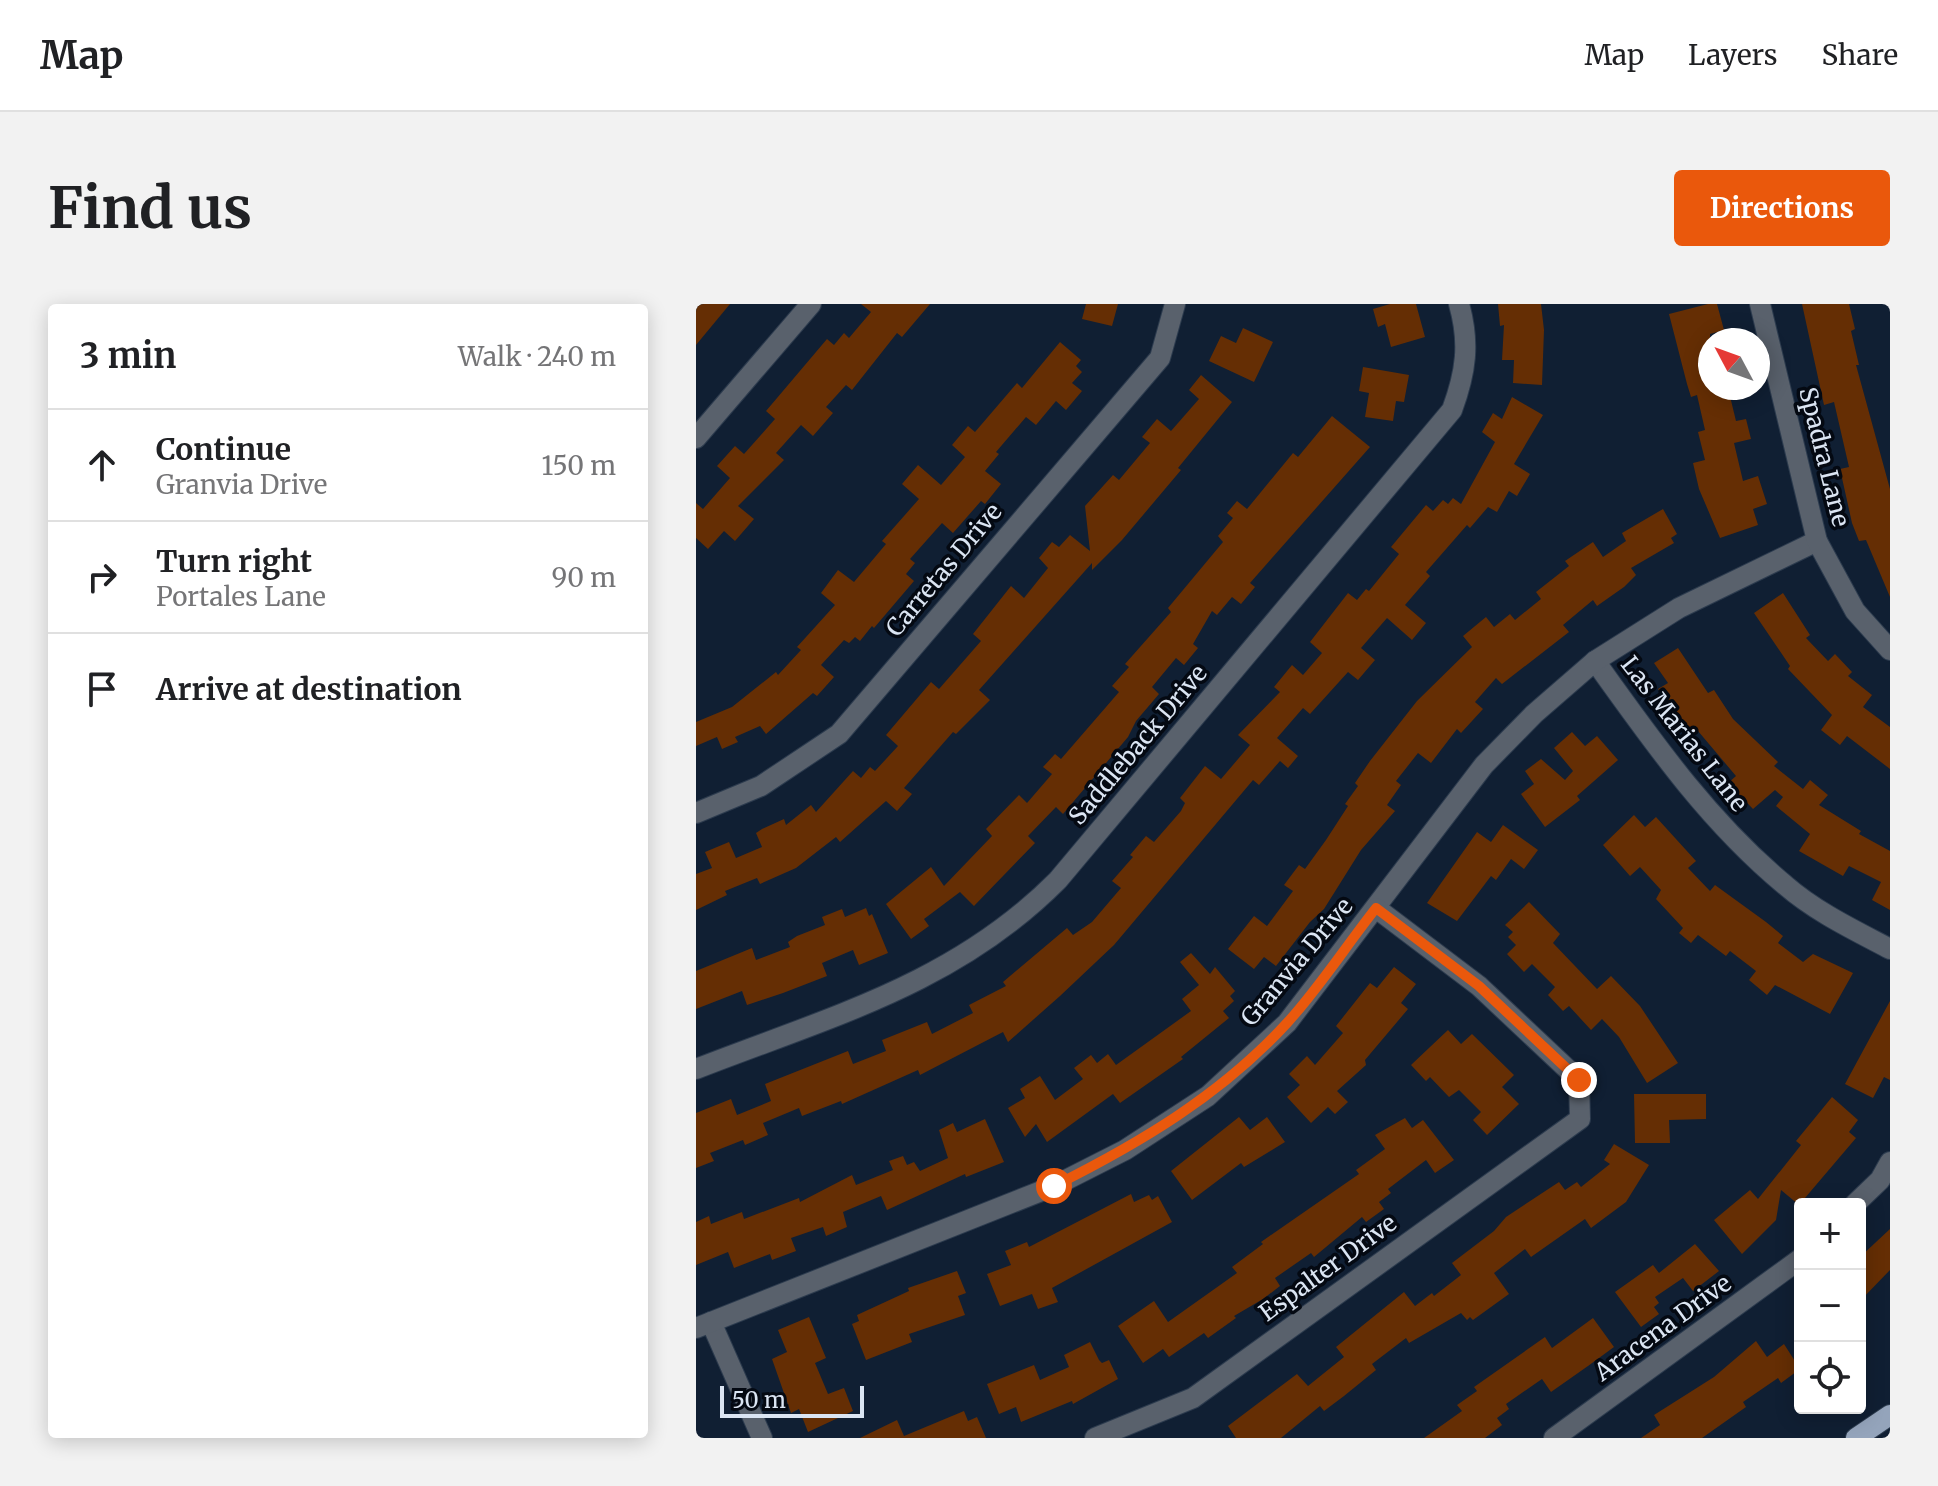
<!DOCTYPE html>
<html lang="en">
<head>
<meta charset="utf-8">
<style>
  body { margin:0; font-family:Merriweather,serif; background:#f2f2f2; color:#202124 }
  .controls { position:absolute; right:24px; bottom:24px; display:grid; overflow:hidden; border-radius:8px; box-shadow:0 4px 20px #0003 }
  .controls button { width:72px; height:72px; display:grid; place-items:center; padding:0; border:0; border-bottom:2px solid #e0e0e0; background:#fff; color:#202124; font:40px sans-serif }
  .compass { position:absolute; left:1002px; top:24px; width:72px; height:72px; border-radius:50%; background:#fff; box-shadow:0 4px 20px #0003; rotate:311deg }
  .scale { position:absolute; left:24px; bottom:20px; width:144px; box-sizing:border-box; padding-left:8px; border:4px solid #dbe5f3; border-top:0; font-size:22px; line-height:28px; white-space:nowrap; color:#dbe5f3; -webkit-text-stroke:6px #040912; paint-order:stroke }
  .stop { position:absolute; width:24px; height:24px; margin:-18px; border:6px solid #ea580c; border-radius:50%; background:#fff }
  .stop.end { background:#ea580c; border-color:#fff; box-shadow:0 2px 8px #0008 }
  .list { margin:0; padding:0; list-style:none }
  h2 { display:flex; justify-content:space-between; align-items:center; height:104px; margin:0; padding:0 32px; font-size:34px }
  h2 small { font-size:26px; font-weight:400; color:#757577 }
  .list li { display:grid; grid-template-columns:52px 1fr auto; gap:24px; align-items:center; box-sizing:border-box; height:112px; padding:0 32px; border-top:2px solid #e0e0e0 }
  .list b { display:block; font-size:30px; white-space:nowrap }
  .list p { margin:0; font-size:26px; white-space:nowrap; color:#757577 }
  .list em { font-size:26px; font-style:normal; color:#757577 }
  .icon { flex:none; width:44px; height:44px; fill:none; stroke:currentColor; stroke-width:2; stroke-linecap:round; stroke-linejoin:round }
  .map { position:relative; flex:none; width:1194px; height:1134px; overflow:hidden; border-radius:8px }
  header { display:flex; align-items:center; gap:48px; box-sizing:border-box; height:112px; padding:0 40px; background:#fff; border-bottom:2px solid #e0e0e0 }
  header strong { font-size:38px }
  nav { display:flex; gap:44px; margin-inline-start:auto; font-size:28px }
  .intro { display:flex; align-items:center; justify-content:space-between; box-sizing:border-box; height:192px; padding:0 48px }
  h1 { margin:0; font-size:56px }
  .button { padding:20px 36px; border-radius:8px; background:#ea580c; color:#fff; font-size:28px; font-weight:700 }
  main { display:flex; gap:48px; padding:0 48px }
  aside { flex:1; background:#fff; border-radius:8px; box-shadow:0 4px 20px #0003 }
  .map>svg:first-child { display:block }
  .building { fill:#652e04 }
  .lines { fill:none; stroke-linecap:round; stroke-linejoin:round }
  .minor-casing { stroke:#2c3b4e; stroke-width:22 }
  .tertiary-casing { stroke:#2c3b4e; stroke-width:22 }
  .primary-casing { stroke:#2c3b4e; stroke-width:22 }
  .minor { stroke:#59616c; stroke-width:20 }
  .tertiary { stroke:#59616c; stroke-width:20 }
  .primary { stroke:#94a4bb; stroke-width:20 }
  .route { stroke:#ea580c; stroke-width:10 }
  .labels { text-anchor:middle; stroke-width:7; stroke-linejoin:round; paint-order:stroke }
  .street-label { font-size:24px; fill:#dbe5f3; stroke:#040912 }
</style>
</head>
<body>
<header>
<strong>Map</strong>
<nav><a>Map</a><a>Layers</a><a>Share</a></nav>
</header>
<div class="intro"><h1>Find us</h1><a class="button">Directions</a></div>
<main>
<aside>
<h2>3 min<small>Walk · 240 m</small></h2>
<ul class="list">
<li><svg class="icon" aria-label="ahead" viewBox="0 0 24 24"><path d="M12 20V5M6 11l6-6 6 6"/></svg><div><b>Continue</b><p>Granvia Drive</p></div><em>150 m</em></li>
<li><svg class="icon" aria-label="right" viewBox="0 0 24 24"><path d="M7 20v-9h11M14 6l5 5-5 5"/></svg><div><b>Turn right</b><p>Portales Lane</p></div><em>90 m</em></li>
<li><svg class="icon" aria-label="arrive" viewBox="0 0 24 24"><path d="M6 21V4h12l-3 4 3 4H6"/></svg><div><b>Arrive at destination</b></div></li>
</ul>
</aside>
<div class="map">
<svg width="1194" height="1134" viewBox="0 0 1194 1134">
  <rect width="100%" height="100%" fill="#101f33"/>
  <g class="building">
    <polygon points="0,0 34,0 0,41"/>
    <polygon points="165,0 234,0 206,33 201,29 156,86 150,81 130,103 137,109 117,132 105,121 80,149 88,156 42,202 58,215 39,237 28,227 12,245 0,234 0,199 7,205 34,174 21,162 39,142 48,150 79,115 70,107 131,35 138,41 148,29 153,34 175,8"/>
    <polygon points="390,0 422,0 416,22 386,15"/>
    <polygon points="694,0 720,0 729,33 695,43 689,20 682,23 677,5"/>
    <polygon points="802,0 845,0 848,26 846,81 817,79 818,56 806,56 808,21 804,22"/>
    <polygon points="1012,0 1021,0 1028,26 1014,30 1014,84 1032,84 1040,117 1050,115 1055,135 1038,139 1047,177 1062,172 1071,200 1057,205 1062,221 1024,234 1003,185 997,159 1009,156 1002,128 1009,126 1001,91 995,93 991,80 973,10"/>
    <polygon points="1106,0 1153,0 1159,25 1155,27 1163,61 1160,61 1194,185 1194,293 1170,236 1163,237 1156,219 1144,165 1153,163 1138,98 1128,101"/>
    <polygon points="547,24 577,38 558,78 513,57 525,32 540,39"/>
    <polygon points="364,38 385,56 380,62 386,68 376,79 386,87 370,106 360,97 340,121 330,113 300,148 303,150 289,167 305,180 289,200 285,197 257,229 246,219 214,255 219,259 210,270 218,277 178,324 176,322 164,337 159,333 153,339 148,336 125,361 138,373 121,392 117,389 70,430 64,422 39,433 42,438 26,445 21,433 0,442 0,418 36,403 80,368 82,371 105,346 101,343 139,301 125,289 142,266 158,278 190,240 186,237 223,195 206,180 222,161 245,181 269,153 256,141 272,122 279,128 321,79 326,84"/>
    <polygon points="667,63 713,71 708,98 700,97 697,117 669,113 673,89 663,87"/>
    <polygon points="505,71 536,98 482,164 485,166 426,236 396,266 396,259 283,386 294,396 260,430 257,428 208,484 216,490 201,507 190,497 144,538 140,533 100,564 64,580 61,574 29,587 31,591 0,606 0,570 16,564 9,548 33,538 40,554 66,543 60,529 66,525 88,515 90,521 115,501 120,508 157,467 165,474 174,463 179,467 202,442 190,431 235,378 243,385 285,337 277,330 315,282 328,294 352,264 343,254 356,238 363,243 374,231 394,247 389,202 417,171 423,176 454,139 446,133 461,115 475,127 503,95 493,86"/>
    <polygon points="816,93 847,111 818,160 834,170 821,192 813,187 801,208 792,203 774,224 771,221 730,268 734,272 709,301 730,319 716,336 691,314 665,344 679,356 662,376 652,368 614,410 607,404 581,434 602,452 592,464 584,457 563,481 557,476 418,641 364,692 312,738 307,728 224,771 222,766 146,800 145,797 106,812 103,804 67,819 72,831 49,841 47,836 14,849 18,857 0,864 0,809 35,795 41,811 75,797 69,780 152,747 157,760 190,747 186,736 231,718 236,730 277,709 273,701 310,682 307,678 371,624 377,631 396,618 425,584 416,577 437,553 434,551 450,532 458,538 485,507 489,499 484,494 509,462 525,475 554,441 542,431 584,388 578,383 596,361 607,371 626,349 614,338 652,289 661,296 670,285 673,287 703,250 695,243 730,201 737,207 747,196 752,200 757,194 765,200 799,138 786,128 797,109 806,115"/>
    <polygon points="636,112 674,143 554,279 559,283 545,300 536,293 521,311 516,307 497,340 502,344 488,361 480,354 456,383 463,390 440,417 432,433 367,510 360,503 332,532 339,539 278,602 264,588 228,615 233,622 215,635 190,600 235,563 248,582 296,532 290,525 323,491 331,499 356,470 347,463 359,450 365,455 423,388 416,382 433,363 429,360 475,308 472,304 527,238 522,232 537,214 531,209 541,197 551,205 597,149 602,153"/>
    <polygon points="967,205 981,230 975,234 978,239 935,264 940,271 928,283 901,302 897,296 867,321 873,328 806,380 800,374 779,398 787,405 765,429 761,425 735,459 722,449 700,477 705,481 691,501 699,507 665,546 628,605 614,618 580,662 568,653 558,665 532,645 558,612 571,622 597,587 588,581 603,561 609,565 630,536 652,502 649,500 662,482 659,479 674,457 721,397 776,343 767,332 790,313 798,323 814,310 819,316 845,295 840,288 873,262 869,257 897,238 907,253 930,237 926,229"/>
    <polygon points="1087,289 1114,331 1110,334 1132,357 1139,350 1156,368 1152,372 1176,391 1167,403 1194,423 1194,465 1151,432 1144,441 1125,426 1136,411 1092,365 1094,362 1058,309"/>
    <polygon points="982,344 1012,389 1018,386 1037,415 1082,458 1078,462 1107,485 1114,476 1132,491 1123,501 1165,527 1163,530 1194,547 1194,606 1176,596 1185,578 1153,562 1147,572 1103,547 1114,530 1080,502 1087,493 1079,486 1057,505 1032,479 1040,472 1002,427 992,434 962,385 972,379 958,359"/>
    <polygon points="876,428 889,442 901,432 922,456 881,492 884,496 849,523 825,490 838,480 829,467 845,455 869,476 877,467 858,444"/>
    <polygon points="938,511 949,523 960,513 1000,557 992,564 1014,587 1019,581 1070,618 1087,632 1082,639 1107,658 1117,650 1157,669 1134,710 1079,681 1071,691 1053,676 1060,667 1034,647 1030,652 1002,631 995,639 983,629 987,624 960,595 965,586 944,563 934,572 907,541"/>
    <polygon points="807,521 842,546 828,565 815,555 800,576 795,572 761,617 731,599 781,528 795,538"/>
    <polygon points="833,598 864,630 857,639 901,685 915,672 944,702 982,759 951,779 923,733 906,715 895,726 873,702 867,707 852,691 859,683 836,660 828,668 811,650 820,641 812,633 817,628 809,621"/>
    <polygon points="170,604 173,612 176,610 192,649 163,661 157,646 126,659 131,672 87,689 51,701 46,687 0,705 0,667 56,644 60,656 94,643 92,638 101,632 129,621 126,613 146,605 149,613"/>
    <polygon points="495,649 514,670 519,663 539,687 534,692 538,697 527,707 533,714 485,753 487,755 424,799 417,790 351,838 340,820 329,833 312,804 329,794 324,785 344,772 359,796 387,775 378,764 395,751 401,759 412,750 420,761 495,707 486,695 503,681 484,658"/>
    <polygon points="698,663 720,680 705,699 712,705 669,756 670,761 641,787 652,798 639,810 632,803 615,819 591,793 604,781 593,770 611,752 619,761 647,729 640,722 674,679 681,684"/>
    <polygon points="1194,697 1194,776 1188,773 1177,794 1149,780"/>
    <polygon points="752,726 765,740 776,730 818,771 806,783 823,800 791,831 777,816 785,808 763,786 753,793 734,773 730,777 715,761"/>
    <polygon points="938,790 1010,790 1010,815 973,816 974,839 939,839"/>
    <polygon points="1136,793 1162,816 1153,828 1160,834 1103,901 1085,886 1080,916 1046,950 1018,916 1054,886 1062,895 1105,841 1100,837"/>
    <polygon points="543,813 554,826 571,813 589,838 548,863 545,859 496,896 475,867"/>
    <polygon points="709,814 716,824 727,816 758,856 739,869 730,856 692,885 695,889 683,898 688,905 670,918 666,913 618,953 615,949 579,974 584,982 567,995 538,1012 540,1014 512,1034 508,1029 473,1053 467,1045 447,1059 422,1022 458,997 472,1018 541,969 536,963 567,940 565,938 663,870 660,866 689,845 679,831"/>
    <polygon points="289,815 308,858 270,873 269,870 191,906 185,892 147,908 151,923 130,932 127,923 95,934 100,947 76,956 74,950 38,964 32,948 0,961 0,918 13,912 15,920 46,908 48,915 103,894 104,898 156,871 160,881 197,866 193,857 207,852 211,861 218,858 224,867 252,854 243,826 257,819 261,828"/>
    <polygon points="918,840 953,861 930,898 895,924 889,915 835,953 829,945 798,969 813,990 777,1016 774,1013 771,1016 765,1009 713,1039 710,1034 676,1060 680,1066 648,1092 628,1107 624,1102 585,1134 540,1134 532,1122 601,1070 612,1082 648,1053 640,1043 708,988 719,1002 736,989 738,992 765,971 756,959 798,927 810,913 863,878 869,886 881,878 885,883 914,860 908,856"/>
    <polygon points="435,890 438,898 453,891 456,896 462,892 476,918 356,984 362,998 342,1005 336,990 304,1002 291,970 315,961 309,947 331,938 333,943"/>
    <polygon points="1194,925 1194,966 1164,997 1164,953"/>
    <polygon points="999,940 1023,967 997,987 987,974 959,993 963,999 958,1003 963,1010 945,1023 919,988 957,961 963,969"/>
    <polygon points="261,967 270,989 262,992 269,1011 213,1030 216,1038 170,1056 156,1020 163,1017 161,1011 213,987 212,984"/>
    <polygon points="113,1013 130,1054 119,1059 132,1090 148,1084 157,1107 112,1128 103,1105 95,1109 76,1055 91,1048 82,1026"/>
    <polygon points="897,1014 918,1043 892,1062 855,1088 846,1075 810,1100 813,1105 801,1114 806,1121 789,1134 728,1134 766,1107 761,1101 781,1087 778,1083 849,1033 856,1044"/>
    <polygon points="1060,1037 1071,1053 1088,1040 1104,1065 1085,1079 1082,1074 1047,1098 1050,1103 1006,1134 945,1134 964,1121 958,1111 1018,1073"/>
    <polygon points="394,1038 403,1056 406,1059 413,1056 422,1075 377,1100 376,1097 325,1118 320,1103 303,1110 291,1080 338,1061 344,1076 373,1063 368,1051"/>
    <polygon points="268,1107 272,1117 281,1113 290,1134 164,1134 201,1116 208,1132"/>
  </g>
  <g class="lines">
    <g class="minor-casing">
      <g id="minor">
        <polyline points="0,134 115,0"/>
        <path d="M 899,357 C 957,438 1012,517 1089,581 C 1120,608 1158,626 1194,645"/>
        <polyline points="0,509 65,482 143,430 464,54 479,0"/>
        <path d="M 0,765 C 133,713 259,680 362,576 L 756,106 C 770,68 774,39 763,0"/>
        <polyline points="1159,900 1184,876 1194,858"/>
        <polyline points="15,1018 66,1134"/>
        <polyline points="0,1024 358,882 429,846 512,792 591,719 788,461 838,410 899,357 983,304 1121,237"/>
        <polyline points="399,1134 497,1094 884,815 883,776 783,682 680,604"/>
        <polyline points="858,1134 1104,955"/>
      </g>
    </g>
    <g class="tertiary-casing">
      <polyline id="tertiary" points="1064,0 1121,237 1159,307 1194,346"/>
    </g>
    <g class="primary-casing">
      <polyline id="primary" points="1160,1134 1194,1111"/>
    </g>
    <use href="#minor" class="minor"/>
    <use href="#tertiary" class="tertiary"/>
    <use href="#primary" class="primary"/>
  </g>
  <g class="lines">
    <path class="route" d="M 358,882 C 444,839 525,791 591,719 C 623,684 650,642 680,604 L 783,682 L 883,776"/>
  </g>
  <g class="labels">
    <g class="street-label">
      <text transform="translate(1128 153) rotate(76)" y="8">Spadra Lane</text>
      <text transform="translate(248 266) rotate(-50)" y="8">Carretas Drive</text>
      <text transform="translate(988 430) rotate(52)" y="8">Las Marias Lane</text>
      <text transform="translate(442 441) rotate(-50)" y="8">Saddleback Drive</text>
      <text transform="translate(601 658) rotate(-50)" y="8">Granvia Drive</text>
      <text transform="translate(632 964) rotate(-36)" y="8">Espalter Drive</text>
      <text transform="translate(967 1024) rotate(-36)" y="8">Aracena Drive</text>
    </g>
  </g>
</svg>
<div class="controls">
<button>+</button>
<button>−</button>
<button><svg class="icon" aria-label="locate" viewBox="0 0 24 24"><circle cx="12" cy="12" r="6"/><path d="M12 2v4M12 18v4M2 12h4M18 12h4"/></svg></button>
</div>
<svg class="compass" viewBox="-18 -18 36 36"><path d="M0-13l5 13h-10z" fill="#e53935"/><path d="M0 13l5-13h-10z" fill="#757577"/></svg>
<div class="scale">50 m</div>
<div class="stop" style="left:358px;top:882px"></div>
<div class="stop end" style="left:883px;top:776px"></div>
</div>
</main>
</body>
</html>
